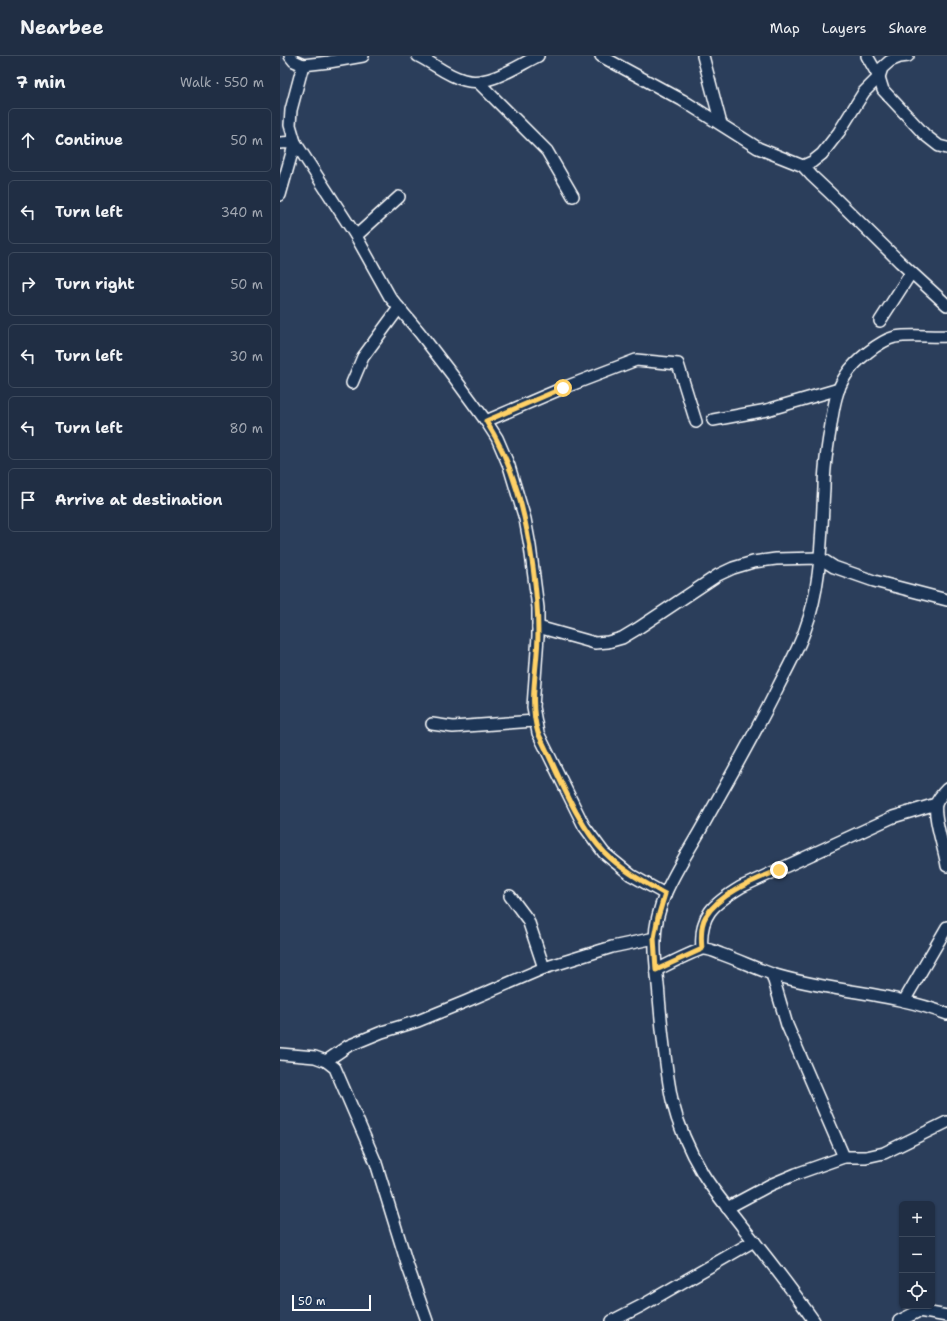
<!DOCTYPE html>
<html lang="en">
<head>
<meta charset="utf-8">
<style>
  body { margin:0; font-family:"Shantell Sans",sans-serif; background:#2d3a4f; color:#f1f3f6 }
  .controls { position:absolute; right:12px; bottom:12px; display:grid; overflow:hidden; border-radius:6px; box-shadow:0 1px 3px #0004 }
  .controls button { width:36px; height:36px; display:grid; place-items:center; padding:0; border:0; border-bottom:1px solid #3d4a5d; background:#202e44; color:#f1f3f6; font:20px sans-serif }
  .scale { position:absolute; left:12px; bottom:10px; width:79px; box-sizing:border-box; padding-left:4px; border:2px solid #fff; border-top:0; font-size:11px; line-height:14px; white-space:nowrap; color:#fff; -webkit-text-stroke:3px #1d3557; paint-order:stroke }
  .stop { position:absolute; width:12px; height:12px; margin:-9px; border:3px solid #ffd166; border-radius:50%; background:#fff }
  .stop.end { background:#ffd166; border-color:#fff; box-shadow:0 1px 4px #0008 }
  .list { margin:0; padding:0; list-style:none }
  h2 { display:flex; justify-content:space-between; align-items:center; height:52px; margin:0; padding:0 16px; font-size:17px }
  h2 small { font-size:13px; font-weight:400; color:#a2a8b2 }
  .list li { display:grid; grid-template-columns:26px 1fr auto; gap:12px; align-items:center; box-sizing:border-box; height:64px; margin:0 8px 8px; padding:0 8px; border:1px solid #3d4a5d; border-radius:6px }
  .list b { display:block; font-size:15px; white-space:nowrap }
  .list em { font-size:13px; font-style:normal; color:#a2a8b2 }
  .icon { flex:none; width:22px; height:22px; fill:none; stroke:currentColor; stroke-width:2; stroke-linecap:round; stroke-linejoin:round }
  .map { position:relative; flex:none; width:667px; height:1265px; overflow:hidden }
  header { display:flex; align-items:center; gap:24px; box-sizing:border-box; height:56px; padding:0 20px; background:#202e44; border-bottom:1px solid #3d4a5d }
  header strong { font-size:19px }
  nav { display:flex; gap:22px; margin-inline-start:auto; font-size:14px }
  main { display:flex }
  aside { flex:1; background:#202e44 }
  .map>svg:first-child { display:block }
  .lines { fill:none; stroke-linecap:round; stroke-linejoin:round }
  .street-casing { stroke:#fff; stroke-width:14 }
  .street { stroke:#1d3557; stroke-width:11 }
  .route { stroke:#ffd166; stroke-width:5 }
</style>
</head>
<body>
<header>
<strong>Nearbee</strong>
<nav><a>Map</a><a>Layers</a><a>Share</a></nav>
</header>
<main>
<aside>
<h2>7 min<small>Walk · 550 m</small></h2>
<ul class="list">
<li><svg class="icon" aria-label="ahead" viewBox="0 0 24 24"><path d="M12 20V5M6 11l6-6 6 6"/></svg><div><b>Continue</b></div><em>50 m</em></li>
<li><svg class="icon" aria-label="left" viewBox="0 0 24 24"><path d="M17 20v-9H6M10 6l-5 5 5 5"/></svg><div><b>Turn left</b></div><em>340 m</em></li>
<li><svg class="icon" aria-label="right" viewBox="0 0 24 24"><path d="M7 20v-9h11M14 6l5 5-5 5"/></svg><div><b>Turn right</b></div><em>50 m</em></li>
<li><svg class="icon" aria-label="left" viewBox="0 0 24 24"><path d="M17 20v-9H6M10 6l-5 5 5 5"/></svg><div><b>Turn left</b></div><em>30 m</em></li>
<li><svg class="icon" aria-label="left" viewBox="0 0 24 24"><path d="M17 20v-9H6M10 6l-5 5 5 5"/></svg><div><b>Turn left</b></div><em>80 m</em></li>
<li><svg class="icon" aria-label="arrive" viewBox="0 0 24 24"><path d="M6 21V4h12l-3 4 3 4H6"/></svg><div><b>Arrive at destination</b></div></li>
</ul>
</aside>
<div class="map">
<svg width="667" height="1265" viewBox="0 0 667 1265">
  <rect width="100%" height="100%" fill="#2b3e5b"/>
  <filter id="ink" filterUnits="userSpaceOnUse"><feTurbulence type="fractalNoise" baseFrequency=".025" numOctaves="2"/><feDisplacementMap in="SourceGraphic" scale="8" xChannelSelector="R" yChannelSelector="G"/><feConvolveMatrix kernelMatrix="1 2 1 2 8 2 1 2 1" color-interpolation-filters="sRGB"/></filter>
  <g filter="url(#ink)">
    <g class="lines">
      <g class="street-casing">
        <g id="street">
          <polyline points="10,0 14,5 23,9 49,6 83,0"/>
          <path d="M 138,0 C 153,7 167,20 184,24 C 209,31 237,10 258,0"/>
          <polyline points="321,0 402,44 478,92 523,110 532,106 542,98 559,76 584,36 599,21 602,12 610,5 620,1 628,0"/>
          <polyline points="423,0 441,68"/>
          <polyline points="587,0 599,21 603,34 645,79 659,90 667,92"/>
          <polyline points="23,9 11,54 10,69 15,86 76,180 110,241 140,277 173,320 206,365 217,382 229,410 245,463 250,490 258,552 258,580 253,651 258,677 304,770 324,797 351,819 385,838"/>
          <polyline points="198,26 267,95 293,140"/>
          <polyline points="0,87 15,86 0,139"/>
          <polyline points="523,110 532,120 550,137 620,206 667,249"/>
          <polyline points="76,180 119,141"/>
          <polyline points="600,265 631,217"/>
          <polyline points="72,327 83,301 119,252"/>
          <polyline points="433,364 487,354 559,333"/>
          <polyline points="206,365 283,332 356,304 398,308 416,366"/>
          <polyline points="258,571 315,587 328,586 342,582 357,573 438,519 453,512 473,506 496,503 540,502 554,511 594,525 667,544"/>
          <polyline points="152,668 173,671 255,665"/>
          <path d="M 667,733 C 663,737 658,743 656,748 C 653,761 665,795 667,810"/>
          <polyline points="230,840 248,864 264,912"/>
          <path d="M 422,893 C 419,859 433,848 461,831 L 613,761 L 656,748"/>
          <path d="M 376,914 C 385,910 417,893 424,893 C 430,893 436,896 441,898 C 458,904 475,912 492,918 C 549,936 611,936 667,958"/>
          <polyline points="492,918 507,969 564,1101"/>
          <polyline points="624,945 667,871"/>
          <polyline points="0,998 35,1001 46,1005 55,1012 96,1107 128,1211 147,1265"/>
          <polyline points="46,1005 68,990 102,976 138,965 187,945 264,912 332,891 375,882"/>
          <polyline points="447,1152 490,1129 516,1118 564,1101 586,1101 604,1097 667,1066"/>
          <polyline points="332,1265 363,1249 474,1185"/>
          <path d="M 534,1265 C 511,1232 486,1200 461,1169 C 448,1152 434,1136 423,1118 C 410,1096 398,1069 392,1044 C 385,1011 382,975 379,941 C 378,922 374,903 375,884 C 375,843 402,807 421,773 C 447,726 474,680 498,631 C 507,613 518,594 525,574 C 542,529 541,479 544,432 C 544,413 547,393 550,375 C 553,356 555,335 566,319 C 575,305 599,285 615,281 C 630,278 651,281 667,280"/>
          <polyline points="619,1265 639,1255 667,1260"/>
        </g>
      </g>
      <use href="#street" class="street"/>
    </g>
  </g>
  <g class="lines" filter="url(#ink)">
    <path class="route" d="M 283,332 L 206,365 C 234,409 246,460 253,511 C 256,533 258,555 258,577 C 258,611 248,644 258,677 C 277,714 296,768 325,797 C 343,815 364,826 385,838 L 378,861 L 374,882 L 376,914 L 422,893 C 421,883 420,869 426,860 C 440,837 475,824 499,814"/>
  </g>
</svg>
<div class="controls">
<button>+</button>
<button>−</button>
<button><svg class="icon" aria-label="locate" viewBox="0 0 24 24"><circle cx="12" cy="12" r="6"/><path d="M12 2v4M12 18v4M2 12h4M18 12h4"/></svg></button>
</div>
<div class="scale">50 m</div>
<div class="stop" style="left:283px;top:332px"></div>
<div class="stop end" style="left:499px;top:814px"></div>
</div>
</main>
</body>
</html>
